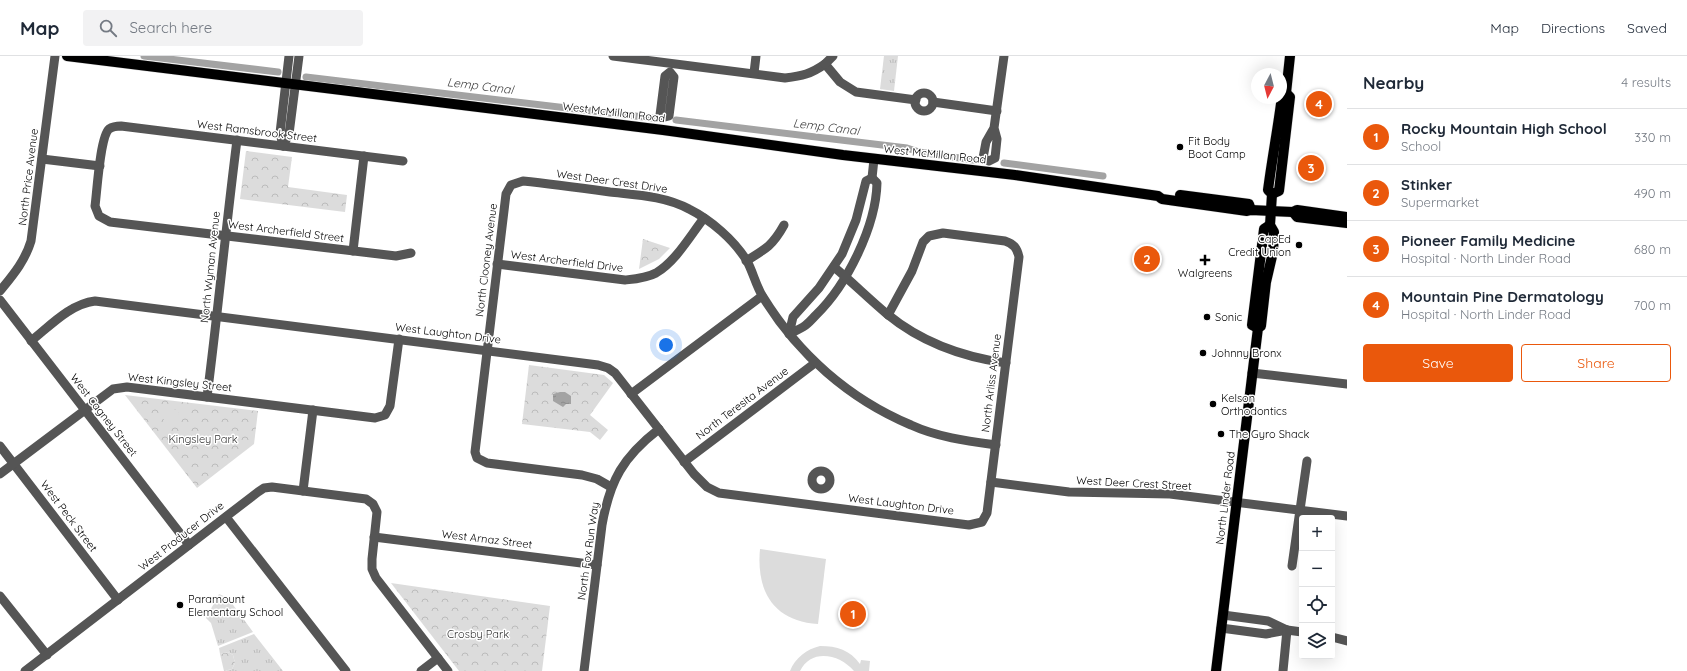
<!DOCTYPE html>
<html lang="en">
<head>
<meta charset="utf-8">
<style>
  body { margin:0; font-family:Quicksand,sans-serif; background:#f2f2f3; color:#1f2937 }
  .controls { position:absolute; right:12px; bottom:12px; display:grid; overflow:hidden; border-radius:4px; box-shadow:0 4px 16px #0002 }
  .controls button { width:36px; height:36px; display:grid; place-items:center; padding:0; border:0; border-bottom:1px solid #e0e1e3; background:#fff; color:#1f2937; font:20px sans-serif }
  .compass { position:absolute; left:1251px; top:12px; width:36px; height:36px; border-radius:50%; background:#fff; box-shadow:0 4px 16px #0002; rotate:187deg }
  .you { position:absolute; left:666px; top:289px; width:14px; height:14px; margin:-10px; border:3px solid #fff; border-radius:50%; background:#1a73e8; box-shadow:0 0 0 6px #1a73e833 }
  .badge { display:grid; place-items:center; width:26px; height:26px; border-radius:50%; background:#ea580c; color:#fff; font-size:13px; font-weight:700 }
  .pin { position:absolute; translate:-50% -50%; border:2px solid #fff; box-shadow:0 1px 4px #0006 }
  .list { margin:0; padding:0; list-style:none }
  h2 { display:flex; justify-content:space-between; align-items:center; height:52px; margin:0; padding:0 16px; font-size:17px }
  h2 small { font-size:13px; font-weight:400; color:#747a83 }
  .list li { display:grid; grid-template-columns:26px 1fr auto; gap:12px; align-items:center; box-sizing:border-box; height:56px; padding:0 16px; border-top:1px solid #e0e1e3 }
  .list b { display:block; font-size:15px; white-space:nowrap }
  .list p { margin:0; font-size:13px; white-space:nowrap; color:#747a83 }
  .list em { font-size:13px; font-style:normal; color:#747a83 }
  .actions { display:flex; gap:8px; padding:12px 16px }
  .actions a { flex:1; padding:9px 0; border:1px solid #ea580c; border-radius:4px; text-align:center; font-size:14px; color:#ea580c }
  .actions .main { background:#ea580c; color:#fff }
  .icon { flex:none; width:22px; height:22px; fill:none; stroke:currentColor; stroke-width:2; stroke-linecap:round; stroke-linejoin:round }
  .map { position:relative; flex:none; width:1347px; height:615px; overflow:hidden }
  header { display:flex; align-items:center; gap:24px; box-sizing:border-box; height:56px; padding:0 20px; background:#fff; border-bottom:1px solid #e0e1e3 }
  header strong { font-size:19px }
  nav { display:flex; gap:22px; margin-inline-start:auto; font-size:14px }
  .search { width:280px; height:36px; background:#f2f2f3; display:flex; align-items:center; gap:10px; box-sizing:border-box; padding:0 14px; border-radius:4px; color:#747a83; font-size:15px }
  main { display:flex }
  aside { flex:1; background:#fff }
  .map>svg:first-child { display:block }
  .grass { fill:url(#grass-tufts) }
  .forest { fill:url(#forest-crowns) }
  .pitch { fill:#dcdcdc }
  .water { fill:url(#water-ripples) }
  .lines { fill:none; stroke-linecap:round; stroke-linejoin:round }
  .canal { stroke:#a3a3a3; stroke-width:7 }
  .major-casing { stroke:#dbdbdb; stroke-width:11 }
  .minor { stroke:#555; stroke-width:9 }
  .major { stroke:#000; stroke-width:10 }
  .poi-dot { fill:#000; stroke:#fff; stroke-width:1.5 }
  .labels { text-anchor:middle; stroke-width:3; stroke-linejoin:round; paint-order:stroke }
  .street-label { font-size:11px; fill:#000; stroke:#fff }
  .poi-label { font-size:11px; fill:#000; stroke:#fff; text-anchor:start }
  .park-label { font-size:11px; fill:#333; stroke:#fff }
  .water-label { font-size:12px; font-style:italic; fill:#444; stroke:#fff }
</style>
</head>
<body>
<header>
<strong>Map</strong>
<div class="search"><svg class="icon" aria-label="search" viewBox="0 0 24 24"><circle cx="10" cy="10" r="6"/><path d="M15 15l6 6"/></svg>Search here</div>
<nav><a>Map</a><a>Directions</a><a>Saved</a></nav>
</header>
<main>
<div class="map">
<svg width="1347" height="615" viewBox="0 0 1347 615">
  <defs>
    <pattern id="grass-tufts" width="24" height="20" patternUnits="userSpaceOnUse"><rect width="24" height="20" fill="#dcdcdc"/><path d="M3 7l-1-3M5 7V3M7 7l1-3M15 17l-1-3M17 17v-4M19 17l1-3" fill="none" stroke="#bbb"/></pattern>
    <pattern id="forest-crowns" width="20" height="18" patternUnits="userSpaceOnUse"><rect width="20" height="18" fill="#dcdcdc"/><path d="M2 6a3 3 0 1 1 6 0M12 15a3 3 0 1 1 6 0" fill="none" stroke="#bbb"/></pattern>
    <pattern id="water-ripples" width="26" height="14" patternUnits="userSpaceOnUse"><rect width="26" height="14" fill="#a3a3a3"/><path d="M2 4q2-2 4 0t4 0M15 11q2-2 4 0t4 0" fill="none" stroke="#8b8b8b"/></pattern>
  </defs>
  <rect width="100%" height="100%" fill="#fff"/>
  <g class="grass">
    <polygon points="884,0 898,0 894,35 880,33"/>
    <polygon points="219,538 228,542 253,576 218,590 211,567 206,562"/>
    <polygon points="254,578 283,615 224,615 232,613 235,607 233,599 228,596 220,598 219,592"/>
  </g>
  <g class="forest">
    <polygon points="246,95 292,101 288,131 347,139 345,156 240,143"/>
    <polygon points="643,183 670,192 659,203 639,213"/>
    <polygon points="529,309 604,319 613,327 590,359 608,374 600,384 590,376 522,368"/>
    <polygon points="125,339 258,355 254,388 197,432"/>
    <polygon points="391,527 550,550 542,615 459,615"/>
    <polygon points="228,596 233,599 235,607 232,613 224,615 220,598"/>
  </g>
  <g class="pitch">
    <polygon points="165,353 179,354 177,371 163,369"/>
    <path d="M 760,493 L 826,503 L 818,568 C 774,565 756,536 760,493 Z"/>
    <path d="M 820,590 C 837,590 850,594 860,608 L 861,604 L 870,605 L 869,615 L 854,615 C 840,598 811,592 800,615 L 790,615 C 795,602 807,593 820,590 Z"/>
  </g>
  <polygon class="water" points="560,336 565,336 571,340 571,348 566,348 563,351 553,345 553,338"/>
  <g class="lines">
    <g class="canal">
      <polyline points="144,0 278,16"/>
      <polyline points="306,21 652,62"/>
      <polyline points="676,64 907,92 919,96 973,104"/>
      <polyline points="1004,107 1103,120"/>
    </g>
    <g class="major-casing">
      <g id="major">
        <polyline points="67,0 663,74 843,99 1015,119 1158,140 1162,143 1247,155 1251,154 1293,156 1297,154 1347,161"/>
        <polyline points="1272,138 1279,135 1290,41 1286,37"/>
        <polyline points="1180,139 1249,148 1251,154"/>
        <polyline points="1293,156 1297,161 1347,167"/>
        <polyline points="1258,272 1252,269 1264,173 1270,169"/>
        <path d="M 1216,615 L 1258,272 L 1261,270 L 1266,226 L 1273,196 L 1274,176 L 1270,169 L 1272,138 L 1268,134 C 1272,103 1278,72 1282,40 L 1286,37 L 1290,0"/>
      </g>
    </g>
    <g class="minor">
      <path d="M 613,0 L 785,22 C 802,20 811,18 825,8 L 840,26 L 856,36 L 916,44"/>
      <polyline points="825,8 833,0"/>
      <polygon points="670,16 674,21 669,60 665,61 660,59 665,20"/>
      <polyline points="754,17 756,0"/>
      <circle cx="924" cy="46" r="9"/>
      <polyline points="933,46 997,55"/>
      <polyline points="994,72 986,86 983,102 989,105 995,102 997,83 994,72 1004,0"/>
      <polyline points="283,90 289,78 299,0"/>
      <polyline points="283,90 280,77 289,0"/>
      <polyline points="42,103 100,110"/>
      <path d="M 403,105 L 121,70 C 117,70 112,71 109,73 C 100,81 97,136 95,150 L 99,160 L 110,166 L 396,200 L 411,197"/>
      <path d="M 872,122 L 877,127 C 876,170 847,229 816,259 C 812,263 808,268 803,271 C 798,274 793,276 789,278 L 793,261 L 819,232 L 842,198 L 856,164 L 866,125 Z"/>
      <polyline points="872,122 874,103"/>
      <polyline points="353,195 364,100"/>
      <path d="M 746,205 C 766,193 773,189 784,169"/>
      <path d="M 497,208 L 625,224 C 635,223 647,222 656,217 C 676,205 690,180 704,162"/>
      <path d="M 834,211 C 852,226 869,243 887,258 C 921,286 963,301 1006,307"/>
      <path d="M 0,235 C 13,219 25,205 31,185 L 55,0"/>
      <polyline points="0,244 189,489"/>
      <path d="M 31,285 C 50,270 70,248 95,245 L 598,309 L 608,312 L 615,317 L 694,418 L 707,431 L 719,437 L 969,469 L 982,466 L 987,457 L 1019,201 C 1017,192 1014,188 1005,185 L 943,177 L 929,180 L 923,186 L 912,215 L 888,259"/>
      <polyline points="1252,317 1347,328"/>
      <polyline points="631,338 762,240"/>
      <path d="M 207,341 C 218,255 226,170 237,84"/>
      <polyline points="0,390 118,544"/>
      <polyline points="684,406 815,307"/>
      <circle cx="821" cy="424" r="9"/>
      <polyline points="0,418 113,333 127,331 375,362 385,359 390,350 399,283"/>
      <polyline points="991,426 1069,436 1170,438 1347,460"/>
      <path d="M 611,431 L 597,423 L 582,419 L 487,407 L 477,402 L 475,396 L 506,138 L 511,129 L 523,125 C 552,128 581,132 610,136 C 637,139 665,140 689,153 C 711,164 734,184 747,205 C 753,216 756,230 763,241 C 798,298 849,343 911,369 C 937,381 967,385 996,389"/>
      <polyline points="303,435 313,354"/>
      <polyline points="226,461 346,615"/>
      <polyline points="374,481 597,509"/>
      <polyline points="1292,510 1307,405"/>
      <polyline points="0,540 47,599"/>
      <polyline points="1223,559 1268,565 1287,574"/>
      <polyline points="1221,572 1266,578 1287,574 1302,576"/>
      <polyline points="1332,581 1347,585"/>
      <polyline points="25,615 258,436 264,432 272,431 366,443 373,448 377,456 372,503 372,513 376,522 448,615"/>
      <polyline points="421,615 438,602"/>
      <path d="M 584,615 L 602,469 C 610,424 623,401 659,373"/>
      <polyline points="1283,615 1287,574"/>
    </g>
    <use href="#major" class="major"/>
  </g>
  <g class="poi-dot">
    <circle cx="1180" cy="91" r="4"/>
    <circle cx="1299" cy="189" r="4"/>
    <path d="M1203 198h4v4h4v4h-4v4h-4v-4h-4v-4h4z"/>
    <circle cx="1207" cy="261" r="4"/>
    <circle cx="1203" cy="297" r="4"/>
    <circle cx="1213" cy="348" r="4"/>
    <circle cx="1221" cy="378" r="4"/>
    <circle cx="180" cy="549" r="4"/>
  </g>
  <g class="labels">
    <g class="street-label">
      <text transform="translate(614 56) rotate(7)" y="4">West McMillan Road</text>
      <text transform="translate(257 75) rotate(7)" y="4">West Ramsbrook Street</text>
      <text transform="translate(935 98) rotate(6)" y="4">West McMillan Road</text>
      <text transform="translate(28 121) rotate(-83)" y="4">North Price Avenue</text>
      <text transform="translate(612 125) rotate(8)" y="4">West Deer Crest Drive</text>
      <text transform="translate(286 175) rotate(7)" y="4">West Archerfield Street</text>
      <text transform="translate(486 204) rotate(-83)" y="4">North Clooney Avenue</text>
      <text transform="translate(567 205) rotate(7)" y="4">West Archerfield Drive</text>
      <text transform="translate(210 211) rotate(-84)" y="4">North Wyman Avenue</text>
      <text transform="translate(448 277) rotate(7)" y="4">West Laughton Drive</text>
      <text transform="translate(180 326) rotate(6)" y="4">West Kingsley Street</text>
      <text transform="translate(991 327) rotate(-83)" y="4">North Arliss Avenue</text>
      <text transform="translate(742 347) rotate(-37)" y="4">North Teresita Avenue</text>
      <text transform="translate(104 359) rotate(52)" y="4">West Cagney Street</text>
      <text transform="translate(1134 427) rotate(3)" y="4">West Deer Crest Street</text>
      <text transform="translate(1225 442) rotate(-83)" y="4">North Linder Road</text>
      <text transform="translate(901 448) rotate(7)" y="4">West Laughton Drive</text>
      <text transform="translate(69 460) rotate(53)" y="4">West Peck Street</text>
      <text transform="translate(181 480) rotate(-38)" y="4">West Producer Drive</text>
      <text transform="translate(487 483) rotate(7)" y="4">West Arnaz Street</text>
      <text transform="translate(588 495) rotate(-82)" y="4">North Fox Run Way</text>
    </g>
    <g class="poi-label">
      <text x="1188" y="89">Fit Body<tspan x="1188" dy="13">Boot Camp</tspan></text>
      <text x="1291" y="187" text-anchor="end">CapEd<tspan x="1291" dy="13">Credit Union</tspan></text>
      <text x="1205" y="221" text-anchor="middle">Walgreens</text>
      <text x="1215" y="265">Sonic</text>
      <text x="1211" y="301">Johnny Bronx</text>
      <text x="1221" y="346">Kelson<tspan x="1221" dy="13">Orthodontics</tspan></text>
      <text x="1229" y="382">The Gyro Shack</text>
      <text x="188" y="547">Paramount<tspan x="188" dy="13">Elementary School</tspan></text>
    </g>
    <g class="park-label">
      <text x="203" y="387">Kingsley Park</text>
      <text x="478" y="582">Crosby Park</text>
    </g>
    <g class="water-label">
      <text transform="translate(480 30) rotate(7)" y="4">Lemp Canal</text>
      <text transform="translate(826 71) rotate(7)" y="4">Lemp Canal</text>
    </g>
  </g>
</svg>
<div class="controls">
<button>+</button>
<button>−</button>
<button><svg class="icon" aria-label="locate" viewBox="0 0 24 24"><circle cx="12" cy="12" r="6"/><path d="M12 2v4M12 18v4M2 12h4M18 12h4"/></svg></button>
<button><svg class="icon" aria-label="layers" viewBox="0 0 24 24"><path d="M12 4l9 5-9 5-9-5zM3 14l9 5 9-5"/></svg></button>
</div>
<svg class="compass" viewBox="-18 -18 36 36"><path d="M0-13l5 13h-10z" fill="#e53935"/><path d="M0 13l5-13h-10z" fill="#747a83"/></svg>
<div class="you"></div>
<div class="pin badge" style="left:853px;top:558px">1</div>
<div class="pin badge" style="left:1147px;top:203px">2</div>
<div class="pin badge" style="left:1311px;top:112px">3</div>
<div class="pin badge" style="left:1319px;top:48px">4</div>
</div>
<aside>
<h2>Nearby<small>4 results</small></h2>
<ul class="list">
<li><span class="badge">1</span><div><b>Rocky Mountain High School</b><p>School</p></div><em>330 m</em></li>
<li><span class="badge">2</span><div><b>Stinker</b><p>Supermarket</p></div><em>490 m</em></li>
<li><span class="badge">3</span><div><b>Pioneer Family Medicine</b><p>Hospital · North Linder Road</p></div><em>680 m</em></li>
<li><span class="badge">4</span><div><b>Mountain Pine Dermatology</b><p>Hospital · North Linder Road</p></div><em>700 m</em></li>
</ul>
<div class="actions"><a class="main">Save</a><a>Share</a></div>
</aside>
</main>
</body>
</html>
